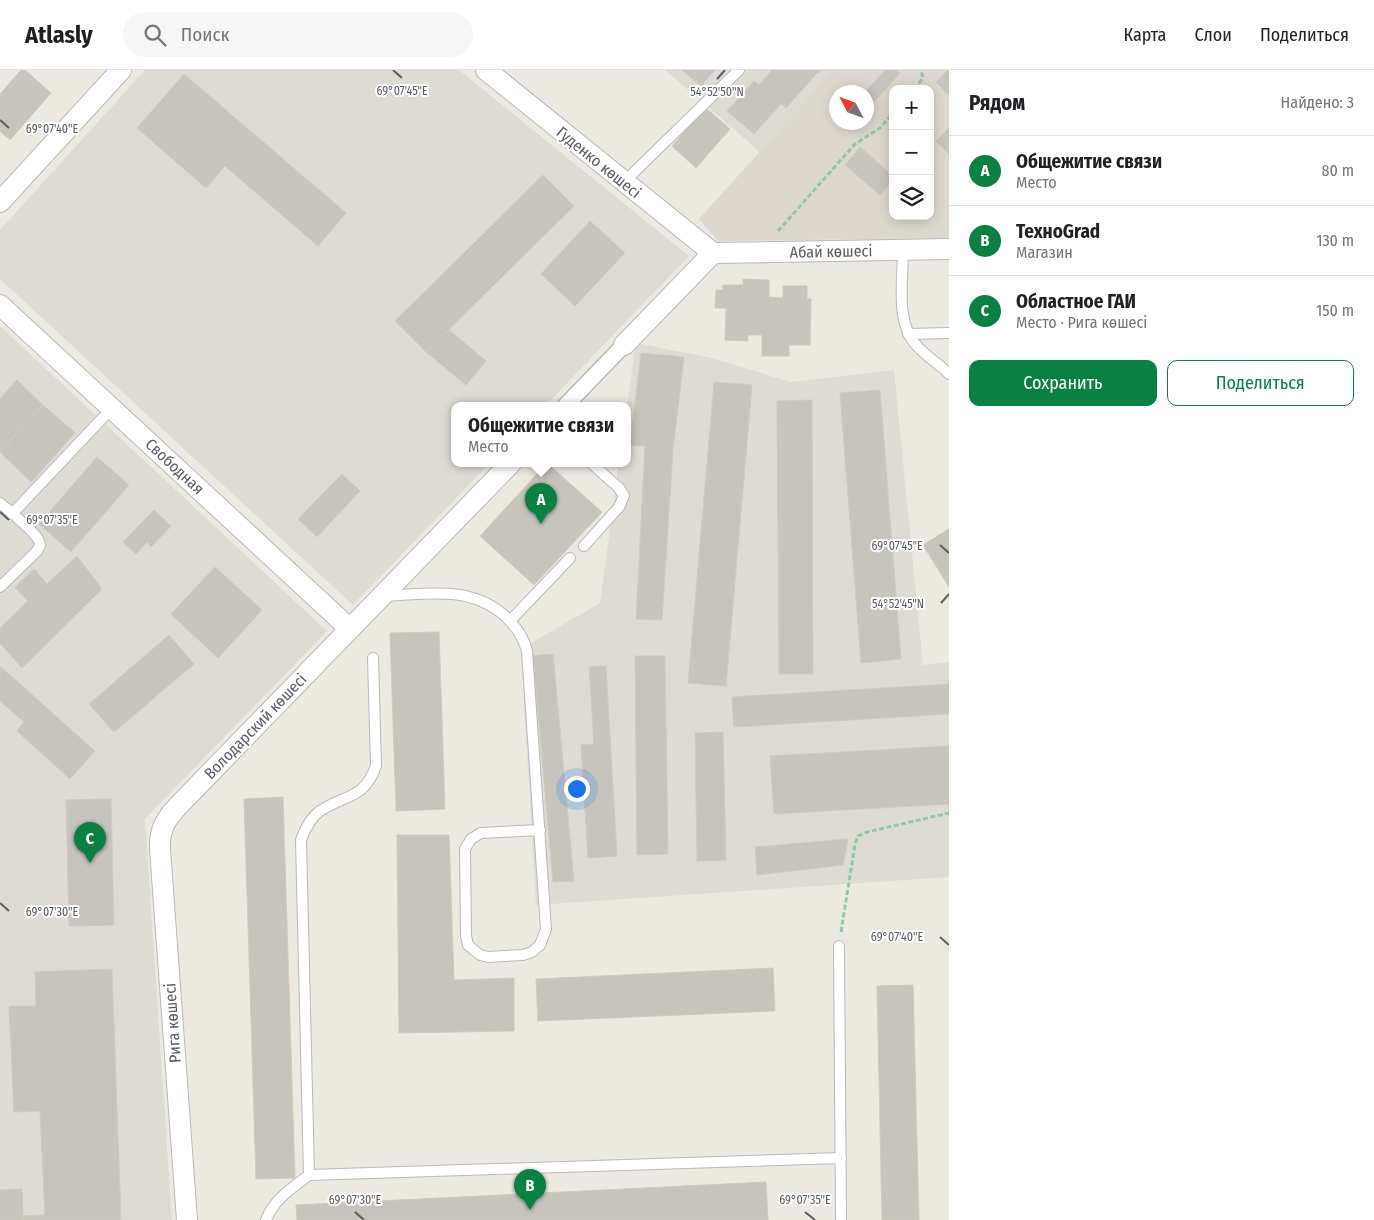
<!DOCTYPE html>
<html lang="ru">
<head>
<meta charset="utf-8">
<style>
  body { margin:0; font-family:"Fira Sans Condensed",sans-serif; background:#f6f6f6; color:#202124 }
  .controls { position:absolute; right:15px; top:15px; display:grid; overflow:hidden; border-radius:10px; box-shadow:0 2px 12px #0003 }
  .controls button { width:45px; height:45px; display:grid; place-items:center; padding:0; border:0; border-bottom:1px solid #e0e0e0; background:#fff; color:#202124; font:25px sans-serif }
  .compass { position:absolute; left:829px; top:15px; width:45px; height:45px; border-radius:50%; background:#fff; box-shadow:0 2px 12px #0003; rotate:311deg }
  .you { position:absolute; left:576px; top:718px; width:18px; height:18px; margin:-12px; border:4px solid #fff; border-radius:50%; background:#1a73e8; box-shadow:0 0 0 8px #1a73e833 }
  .badge { display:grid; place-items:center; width:32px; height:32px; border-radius:50%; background:#0b8043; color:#fff; font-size:16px; font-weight:700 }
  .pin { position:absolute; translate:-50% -41px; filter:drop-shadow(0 1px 2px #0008) }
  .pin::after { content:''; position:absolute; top:26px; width:18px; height:15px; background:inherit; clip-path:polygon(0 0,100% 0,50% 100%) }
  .popup { position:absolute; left:451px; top:332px; width:180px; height:65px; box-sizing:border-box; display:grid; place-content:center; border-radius:10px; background:#fff; filter:drop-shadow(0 1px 4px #0005); font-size:16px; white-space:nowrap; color:#757577 }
  .popup b { font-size:19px; color:#202124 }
  .popup::after { content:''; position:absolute; left:50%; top:100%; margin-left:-10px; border:10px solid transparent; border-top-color:#fff }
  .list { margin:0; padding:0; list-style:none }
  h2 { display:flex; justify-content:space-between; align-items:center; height:65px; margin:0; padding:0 20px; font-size:21px }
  h2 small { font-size:16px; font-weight:400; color:#757577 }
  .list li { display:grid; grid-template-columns:32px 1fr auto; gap:15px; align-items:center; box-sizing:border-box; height:70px; padding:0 20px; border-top:1px solid #e0e0e0 }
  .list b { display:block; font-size:19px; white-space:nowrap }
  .list p { margin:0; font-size:16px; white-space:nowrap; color:#757577 }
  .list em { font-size:16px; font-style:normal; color:#757577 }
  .actions { display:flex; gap:10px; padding:15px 20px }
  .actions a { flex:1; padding:11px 0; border:1px solid #0b8043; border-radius:10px; text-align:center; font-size:18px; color:#0b8043 }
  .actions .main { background:#0b8043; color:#fff }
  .icon { flex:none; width:28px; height:28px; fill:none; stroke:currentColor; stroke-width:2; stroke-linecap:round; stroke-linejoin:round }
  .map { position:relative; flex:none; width:949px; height:1150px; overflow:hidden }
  header { display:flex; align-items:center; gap:30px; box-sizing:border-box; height:70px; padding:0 25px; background:#fff; border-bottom:1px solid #e0e0e0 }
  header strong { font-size:24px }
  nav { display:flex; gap:28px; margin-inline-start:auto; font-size:18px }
  .search { width:350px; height:45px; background:#f6f6f6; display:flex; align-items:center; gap:12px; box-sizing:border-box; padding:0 18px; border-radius:28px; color:#757577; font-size:19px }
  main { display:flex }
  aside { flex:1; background:#fff }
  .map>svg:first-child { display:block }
  .industrial { fill:#dddbd4 }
  .education { fill:#dcd8ce; fill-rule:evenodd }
  .building { fill:#c7c4bd; stroke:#d0cabe }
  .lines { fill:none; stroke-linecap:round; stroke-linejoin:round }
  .service-casing { stroke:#b6b8bd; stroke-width:12 }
  .pedestrian-casing { stroke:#b6b8bd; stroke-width:18 }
  .minor-casing { stroke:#b6b8bd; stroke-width:22 }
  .path { stroke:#95c5a2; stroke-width:3; stroke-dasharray:5 2.5; stroke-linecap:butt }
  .service { stroke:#fff; stroke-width:10 }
  .pedestrian { stroke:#fff; stroke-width:15 }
  .minor { stroke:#fff; stroke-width:20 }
  .ticks { fill:none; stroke:#595c61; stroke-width:2 }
  .labels { text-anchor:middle; stroke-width:4; stroke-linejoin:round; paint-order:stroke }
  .street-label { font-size:16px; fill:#595c61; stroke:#fff }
  .ticks-label { font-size:12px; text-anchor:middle; fill:#595c61; stroke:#fff; stroke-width:4; stroke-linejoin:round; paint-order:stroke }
</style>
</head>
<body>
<header>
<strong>Atlasly</strong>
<div class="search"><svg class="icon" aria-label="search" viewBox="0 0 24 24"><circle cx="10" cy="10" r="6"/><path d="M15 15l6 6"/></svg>Поиск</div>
<nav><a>Карта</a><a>Слои</a><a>Поделиться</a></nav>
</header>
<main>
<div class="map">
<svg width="949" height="1150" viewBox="0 0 949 1150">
  <rect width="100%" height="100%" fill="#ece9e0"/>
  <g class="industrial">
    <polygon points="145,0 459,0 689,186 546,335 455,335 455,393 490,393 353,535 0,209 0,160"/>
    <polygon points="665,0 833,0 760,82"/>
    <polygon points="0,256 327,561 145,749 172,1150 0,1150"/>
    <polygon points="636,273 712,288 791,312 894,300 923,595 949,592 949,807 536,835 521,579 600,533 619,393 627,393 627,335"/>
  </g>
  <path class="education" d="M 833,0 L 949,0 L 949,168 L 718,171 L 699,149 ZM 893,19 L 930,19 L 930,146 L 893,146 ZM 836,22 L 866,22 L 866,52 L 836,52 Z"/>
  <g class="building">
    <polygon points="21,0 25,0 51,23 10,70 0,61 0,24"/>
    <polygon points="682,0 715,0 701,16"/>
    <polygon points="772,0 821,0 819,3 818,2 786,38 781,34 754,64 727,41 754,11 759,15"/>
    <polygon points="885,0 896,0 900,3 866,41 865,22"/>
    <polygon points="948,0 949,0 949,26 936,12"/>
    <polygon points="184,4 346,143 318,176 225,96 206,118 137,58"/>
    <polygon points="705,37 730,59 696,98 672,76"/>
    <polygon points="949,58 949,84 936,71"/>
    <polygon points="860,77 893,106 893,110 880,125 845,95"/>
    <polygon points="543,105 574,136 426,282 395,251"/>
    <polygon points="590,151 625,183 575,236 541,204"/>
    <polygon points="743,209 769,210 769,227 783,228 783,216 807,216 807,229 811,229 810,275 789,275 789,286 762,286 762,265 748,265 748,271 725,270 726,238 715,238 716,220 723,220 723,215 743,215"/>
    <polygon points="449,260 486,291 466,315 426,282"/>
    <polygon points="641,283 684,287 673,379 662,550 636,549 645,376 630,375"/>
    <polygon points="17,310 43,335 0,381 0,329"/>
    <polygon points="714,312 752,315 726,616 688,613"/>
    <polygon points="880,320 901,589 861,593 840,323"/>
    <polygon points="812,330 813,604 779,604 777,331"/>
    <polygon points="43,335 75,363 31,412 0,382"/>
    <polygon points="97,387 129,415 71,482 39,454"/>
    <polygon points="547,393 602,442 534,515 480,466"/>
    <polygon points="342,404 360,421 317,467 298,449"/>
    <polygon points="154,440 171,456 151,477 147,472 136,484 123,472"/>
    <polygon points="949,459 949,517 923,475"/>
    <polygon points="77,486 102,519 22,598 0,573 0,558 28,531 15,517 34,499 47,514"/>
    <polygon points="215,497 262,540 218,588 171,544"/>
    <polygon points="439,562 445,739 396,741 390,563"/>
    <polygon points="169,565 194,594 114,662 89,634"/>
    <polygon points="553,584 574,811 553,812 533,586"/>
    <polygon points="635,586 665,586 668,784 637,785"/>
    <polygon points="0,596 95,681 70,709 17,661 24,652 0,631"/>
    <polygon points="606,596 617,786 588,788 581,675 594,674 589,597"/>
    <polygon points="949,614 949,644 734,657 732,627"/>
    <polygon points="723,662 726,790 697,791 695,663"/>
    <polygon points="949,676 949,734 774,744 770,686"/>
    <polygon points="283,727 295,1108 256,1109 244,729"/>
    <polygon points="111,729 114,855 69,856 66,730"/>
    <polygon points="397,765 449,765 454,910 514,908 514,961 399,963"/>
    <polygon points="848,769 843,795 757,805 755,777"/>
    <polygon points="773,898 775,941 538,951 536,909"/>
    <polygon points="112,899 121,1150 23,1150 23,1146 45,1145 40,1041 14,1042 9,936 36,936 35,902"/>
    <polygon points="913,915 919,1150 882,1150 877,916"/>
    <polygon points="766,1112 768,1150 297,1150 296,1135"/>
    <polygon points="22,1119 23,1150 0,1150 0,1120"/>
  </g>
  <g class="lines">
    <g class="service-casing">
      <g id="service">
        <polyline points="624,112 739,0"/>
        <path d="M 903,180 C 903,210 895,253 917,276 C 927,287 939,294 949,304"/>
        <polyline points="908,264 949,263"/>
        <path d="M 0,433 C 9,441 35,461 39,471 C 41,476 39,478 36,482 L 0,517"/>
        <polyline points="12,444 112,338"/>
        <polyline points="584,476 619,437 624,426 619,418 591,393"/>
        <path d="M 384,526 C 427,524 470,515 505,546 C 516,557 523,566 527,581 L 546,859 L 540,875 L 532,882 L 523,885 L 488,887 L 480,885 L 468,875 L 466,866 L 465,779 L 471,769 L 481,763 L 540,760"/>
        <polyline points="510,551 570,488"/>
        <polyline points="839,876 841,1150"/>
        <polyline points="309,1105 841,1088"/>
        <path d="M 266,1150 C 274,1129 292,1118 309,1105 L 301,770 C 305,759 310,748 320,741 C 345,724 364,730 376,696 L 373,588"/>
      </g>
    </g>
    <g class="pedestrian-casing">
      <polyline id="pedestrian" points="566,335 624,275"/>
    </g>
    <g class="minor-casing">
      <g id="minor">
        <polyline points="486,0 713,183"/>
        <polyline points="0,132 121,0"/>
        <polyline points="713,183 949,179"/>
        <polyline points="0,235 349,558"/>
        <polyline points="624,275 713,183"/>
        <path d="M 187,1150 L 160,779 C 159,760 166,748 179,735 L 511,393"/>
      </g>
    </g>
    <g class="path">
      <polyline points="914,19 923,8 921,0"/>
      <polyline points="778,161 855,74 880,58 893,43"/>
      <polyline points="841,862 855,774 858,766 867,762 949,743"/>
    </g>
    <use href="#service" class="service"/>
    <use href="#pedestrian" class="pedestrian"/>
    <use href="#minor" class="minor"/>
  </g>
  <path class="ticks" d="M 393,0 L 402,8M 717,9 L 725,0M 0,50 L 9,58M 0,442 L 9,450M 940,475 L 949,483M 941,533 L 949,524M 0,833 L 9,841M 940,867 L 949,875M 355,1142 L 364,1150M 805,1142 L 815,1150"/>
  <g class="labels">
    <g class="street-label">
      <text transform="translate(599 92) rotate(39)" y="6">Гуденко көшесі</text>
      <text transform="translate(831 181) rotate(-1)" y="6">Абай көшесі</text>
      <text transform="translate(175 396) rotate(43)" y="6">Свободная</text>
      <text transform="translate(255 656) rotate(-46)" y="6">Володарский көшесі</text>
      <text transform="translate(172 953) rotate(-94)" y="6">Рига көшесі</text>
    </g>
  </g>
  <g class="ticks-label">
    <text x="402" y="25">69°07'45"E</text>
    <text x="717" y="26">54°52'50"N</text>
    <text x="52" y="63">69°07'40"E</text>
    <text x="52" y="454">69°07'35"E</text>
    <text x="897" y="480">69°07'45"E</text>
    <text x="898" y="538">54°52'45"N</text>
    <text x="52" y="846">69°07'30"E</text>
    <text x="897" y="871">69°07'40"E</text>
    <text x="355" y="1134">69°07'30"E</text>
    <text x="805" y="1134">69°07'35"E</text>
  </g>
</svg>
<div class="controls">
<button>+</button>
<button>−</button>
<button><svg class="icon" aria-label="layers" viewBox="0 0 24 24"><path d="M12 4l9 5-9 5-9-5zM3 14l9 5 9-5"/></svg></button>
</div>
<svg class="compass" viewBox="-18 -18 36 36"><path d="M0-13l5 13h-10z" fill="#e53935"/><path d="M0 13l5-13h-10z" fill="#757577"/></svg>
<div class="you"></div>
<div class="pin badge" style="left:541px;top:454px">A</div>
<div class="popup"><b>Общежитие связи</b>Место</div>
<div class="pin badge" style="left:530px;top:1140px">B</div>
<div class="pin badge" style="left:90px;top:793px">C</div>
</div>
<aside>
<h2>Рядом<small>Найдено: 3</small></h2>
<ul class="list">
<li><span class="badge">A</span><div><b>Общежитие связи</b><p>Место</p></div><em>80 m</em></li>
<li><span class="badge">B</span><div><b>ТехноGrad</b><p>Магазин</p></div><em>130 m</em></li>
<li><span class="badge">C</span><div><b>Областное ГАИ</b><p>Место · Рига көшесі</p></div><em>150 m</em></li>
</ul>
<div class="actions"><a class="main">Сохранить</a><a>Поделиться</a></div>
</aside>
</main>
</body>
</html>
